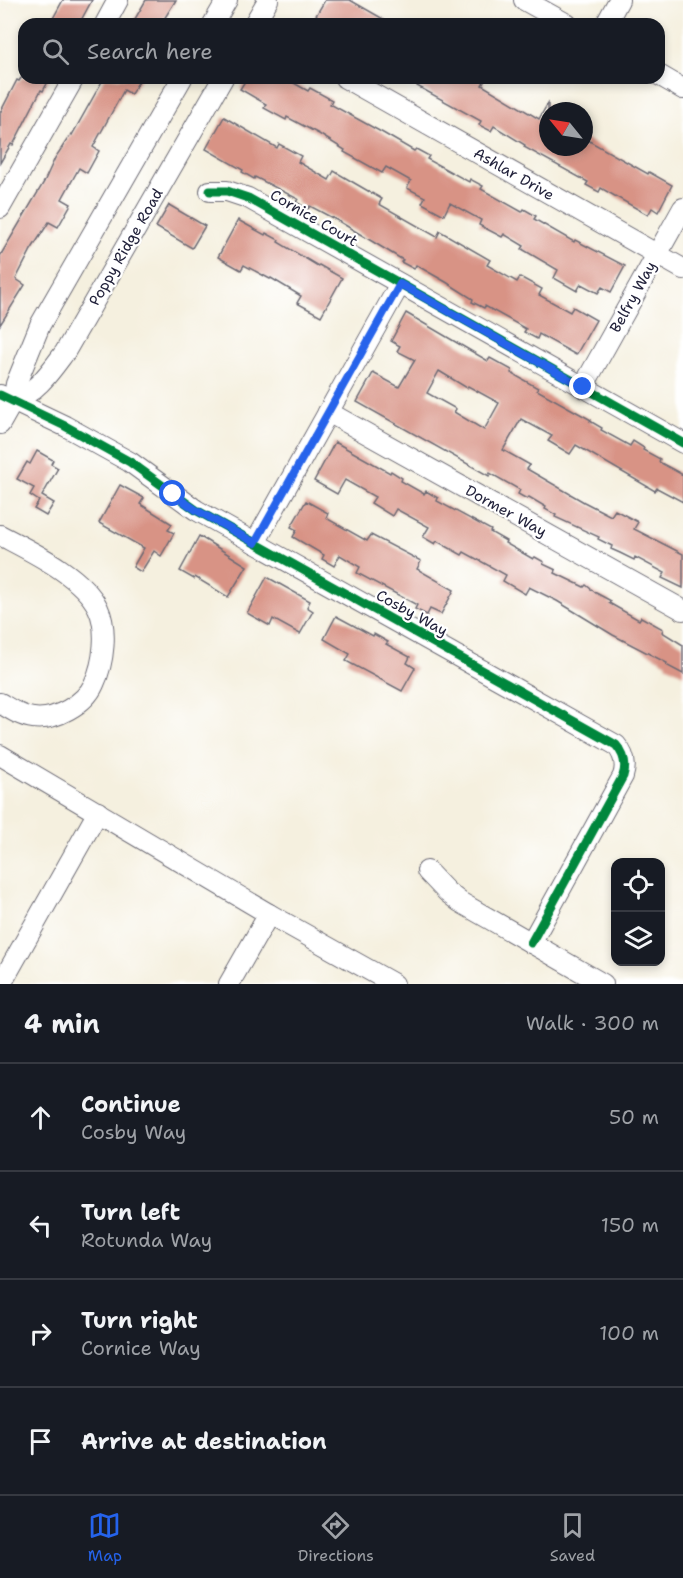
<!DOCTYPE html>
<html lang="en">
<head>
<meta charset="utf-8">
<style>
  body { margin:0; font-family:"Shantell Sans",sans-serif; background:#242831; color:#f1f3f6 }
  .controls { position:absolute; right:18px; bottom:18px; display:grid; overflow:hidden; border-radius:12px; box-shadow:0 3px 9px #0003 }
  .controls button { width:54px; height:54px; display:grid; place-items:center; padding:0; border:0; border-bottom:2px solid #363941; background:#171b24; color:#f1f3f6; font:30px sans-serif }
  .compass { position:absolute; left:539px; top:102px; width:54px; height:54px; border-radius:50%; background:#171b24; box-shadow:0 3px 9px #0003; rotate:300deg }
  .stop { position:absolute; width:18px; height:18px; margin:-14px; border:4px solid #2563eb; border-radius:50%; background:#fff }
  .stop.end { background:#2563eb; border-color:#fff; box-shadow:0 2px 6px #0008 }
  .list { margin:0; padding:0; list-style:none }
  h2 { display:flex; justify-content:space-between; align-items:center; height:78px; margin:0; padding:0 24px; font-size:26px }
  h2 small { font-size:20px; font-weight:400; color:#9ea1a6 }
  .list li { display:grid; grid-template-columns:39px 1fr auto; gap:18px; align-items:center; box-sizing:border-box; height:108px; padding:0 24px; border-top:2px solid #363941 }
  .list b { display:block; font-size:22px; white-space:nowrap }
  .list p { margin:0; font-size:20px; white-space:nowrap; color:#9ea1a6 }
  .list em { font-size:20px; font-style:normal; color:#9ea1a6 }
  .icon { flex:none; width:33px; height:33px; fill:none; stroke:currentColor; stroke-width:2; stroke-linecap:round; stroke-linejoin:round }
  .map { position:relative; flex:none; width:683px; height:984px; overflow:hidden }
  .search { position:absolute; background:#171b24; box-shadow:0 3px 9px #0003; left:18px; right:18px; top:18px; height:66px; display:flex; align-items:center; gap:15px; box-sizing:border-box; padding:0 21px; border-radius:18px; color:#9ea1a6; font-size:22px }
  .sheet { height:510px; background:#171b24 }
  nav { display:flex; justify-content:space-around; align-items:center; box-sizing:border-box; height:84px; border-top:2px solid #363941; background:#171b24; font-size:16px; color:#9ea1a6 }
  nav a { display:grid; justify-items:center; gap:3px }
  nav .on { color:#2563eb }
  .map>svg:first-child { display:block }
  .building { fill:#d89385; fill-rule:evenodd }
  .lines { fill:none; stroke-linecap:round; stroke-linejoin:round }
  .minor-casing { stroke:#6c6a74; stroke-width:22 }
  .minor { stroke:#fff; stroke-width:20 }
  .cycleway-casing { stroke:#fff; stroke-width:13 }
  .cycleway { stroke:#00873e; stroke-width:9 }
  .route { stroke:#2563eb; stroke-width:8 }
  .labels { text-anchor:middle; stroke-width:4.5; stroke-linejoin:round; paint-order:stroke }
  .street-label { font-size:15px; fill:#22223b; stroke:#fff }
</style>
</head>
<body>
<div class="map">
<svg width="683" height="984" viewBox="0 0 683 984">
  <rect width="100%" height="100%" fill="#fff"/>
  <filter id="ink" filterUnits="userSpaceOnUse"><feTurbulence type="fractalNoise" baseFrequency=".0167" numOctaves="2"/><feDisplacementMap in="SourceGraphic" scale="12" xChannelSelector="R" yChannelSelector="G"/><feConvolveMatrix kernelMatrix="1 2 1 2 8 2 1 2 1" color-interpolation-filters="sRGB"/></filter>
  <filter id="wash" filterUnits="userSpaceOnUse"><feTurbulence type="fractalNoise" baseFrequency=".008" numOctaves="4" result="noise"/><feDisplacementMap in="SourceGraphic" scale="24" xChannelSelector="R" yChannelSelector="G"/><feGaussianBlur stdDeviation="1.35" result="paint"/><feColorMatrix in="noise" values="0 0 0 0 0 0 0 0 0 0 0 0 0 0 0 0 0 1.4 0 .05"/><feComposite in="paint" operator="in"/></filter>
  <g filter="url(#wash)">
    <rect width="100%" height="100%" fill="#f5f0df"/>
    <g id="blocks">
      <g class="building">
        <polygon points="63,0 92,0 79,24 50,24"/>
        <polygon points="146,0 176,0 161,24 132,24"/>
        <polygon points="325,0 350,0 392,24 311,24"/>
        <polygon points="21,78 50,78 43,91 41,90 13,145 11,144 0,163 0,113 17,80 19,81"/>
        <polygon points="104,78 141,78 131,94 124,90 93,147 99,151 87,173 79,168 62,199 71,204 58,227 49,222 31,250 16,279 25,285 0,325 0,256 44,182 55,158 71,134 72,135"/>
        <polygon points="247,78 285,78 308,91 310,88 332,100 330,104 383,133 414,151 416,149 429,156 427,159 469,182 470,179 483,186 481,189 522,212 524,209 536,216 534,219 574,242 575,240 625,266 611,292 602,287 598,293 581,284 577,291 554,278 558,270 522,249 524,246 504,234 502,237 479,225 481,220 450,203 444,215 422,203 425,197 407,188 411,181 386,167 382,173 344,152 345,150 319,134 287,117 286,120 264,108 266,104 240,89"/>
        <polygon points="421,78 476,78 484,82 482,85 539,119 548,103 548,147 584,147 584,138 648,174 649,172 672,185 658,212 652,208 648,215 601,188 599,192 586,185 588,182 524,147 525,145 494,126 491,131 479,125 481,121 417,86"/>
        <polygon points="224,117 277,148 279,144 301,156 298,162 329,180 334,171 356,184 382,199 379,204 437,237 440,231 490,260 487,265 517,282 520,277 542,289 539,295 570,312 573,307 596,320 576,355 539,334 537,339 524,332 526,329 485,306 484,308 472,302 473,299 446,282 416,265 414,269 401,262 403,260 340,222 310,206 308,209 296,202 298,199 255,177 254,179 242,172 243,170 206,149"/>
        <polygon points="169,205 205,226 192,248 156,227"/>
        <polygon points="238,220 265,235 266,233 279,240 278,242 318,266 319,265 342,278 321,316 297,303 301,296 271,278 270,279 244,265 241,270 218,257"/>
        <path d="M 406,313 L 488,361 L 490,358 L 512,370 L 511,373 L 538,388 L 537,390 L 591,420 L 590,421 L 602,428 L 601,430 L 630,446 L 633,441 L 644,448 L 643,450 L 660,459 L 659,462 L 683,475 L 683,502 L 657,488 L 655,491 L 576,445 L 570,454 L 548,441 L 552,436 L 521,419 L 503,450 L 530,465 L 527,469 L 584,502 L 611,516 L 615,510 L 638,522 L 634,529 L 683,554 L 683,588 L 662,578 L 665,573 L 635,557 L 634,560 L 620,553 L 611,549 L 612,546 L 598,539 L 599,537 L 555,517 L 556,515 L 545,509 L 546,507 L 529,497 L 527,499 L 518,494 L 520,490 L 490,473 L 489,476 L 357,402 L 373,373 L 399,387 L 415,360 L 397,351 L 400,346 L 391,341 ZM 439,371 L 467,388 L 468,386 L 499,403 L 484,430 L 454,412 L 456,409 L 427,393 Z"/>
        <polygon points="335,442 390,473 391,471 402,478 401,481 424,494 426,491 438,498 437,501 491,530 490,532 506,541 505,543 533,559 535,557 544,562 543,564 556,570 555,573 584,587 586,585 596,593 611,601 609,603 639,620 641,617 663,629 662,632 683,645 683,674 666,665 667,663 613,635 557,601 529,587 525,594 503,581 506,575 464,552 462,555 437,541 435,544 423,537 429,527 396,509 392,516 371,503 375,497 345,480 337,494 314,481"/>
        <polygon points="37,451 53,460 51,464 58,468 42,496 54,503 46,516 34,509 39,501 30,495 34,488 17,479 27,462 30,464"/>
        <polygon points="120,485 144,498 140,504 172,524 168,530 174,533 161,556 154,551 141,572 133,567 144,548 99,523"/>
        <polygon points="306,501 328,513 326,518 367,541 371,535 421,561 417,569 454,590 441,614 430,609 427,615 415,609 417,605 357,573 360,567 340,555 334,566 322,559 324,555 293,537 297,530 291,527"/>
        <polygon points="199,536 247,566 228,597 195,577 194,579 180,571"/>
        <polygon points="267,577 310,601 307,607 313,611 300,634 273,619 270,626 247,613"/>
        <polygon points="336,616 373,636 374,634 388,642 386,644 410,657 407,663 415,668 402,691 346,661 350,654 324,639"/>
      </g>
    </g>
  </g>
  <g filter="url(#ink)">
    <use href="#blocks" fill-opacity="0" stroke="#6c6a74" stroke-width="1.5"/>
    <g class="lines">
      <g class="minor-casing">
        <g id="minor">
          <polyline points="524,0 567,24"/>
          <polyline points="105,24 118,0"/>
          <polyline points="213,24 227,0"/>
          <polyline points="254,24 268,0"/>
          <polyline points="606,24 619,0"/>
          <polyline points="659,75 683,89"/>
          <polyline points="345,78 683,269"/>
          <polyline points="210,191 227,191 248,198 683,443"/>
          <polyline points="0,208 74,78"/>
          <polyline points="583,387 683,208"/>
          <path d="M 0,395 L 65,426 L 130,462 L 196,510 L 616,745 C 624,754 627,764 623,776 L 531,943"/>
          <path d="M 13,401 C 37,392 50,372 65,352 L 223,78"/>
          <polyline points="328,412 683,610"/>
          <polyline points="0,424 13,401 16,384 40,325 182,78"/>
          <path d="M 0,535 C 30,551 82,575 98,608 C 108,629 104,663 94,684 C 85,704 55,721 33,718 C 22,717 10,709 0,703"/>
          <polyline points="255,543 400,284"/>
          <polyline points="0,755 269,914 394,984"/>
          <polyline points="427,871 447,892 460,902 603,984"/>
          <polyline points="1,984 98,812"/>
          <polyline points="229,984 269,914"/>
        </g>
      </g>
      <use href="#minor" class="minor"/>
      <g class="cycleway-casing">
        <g id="cycleway">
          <polyline points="210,191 227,191 248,198 683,443"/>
          <path d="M 0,395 L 65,426 L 130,462 L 196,510 L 616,745 C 624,754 627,764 623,776 L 531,943"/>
        </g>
      </g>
      <use href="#cycleway" class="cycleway"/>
    </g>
  </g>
  <g class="lines" filter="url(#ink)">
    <polyline class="route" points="173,494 196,510 255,543 400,284 583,387"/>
  </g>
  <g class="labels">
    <g class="street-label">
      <text transform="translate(514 174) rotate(30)" y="5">Ashlar Drive</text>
      <text transform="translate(314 218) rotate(30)" y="5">Cornice Court</text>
      <text transform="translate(126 247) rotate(-60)" y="5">Poppy Ridge Road</text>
      <text transform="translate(633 297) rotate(-61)" y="5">Belfry Way</text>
      <text transform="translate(506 511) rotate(29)" y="5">Dormer Way</text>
      <text transform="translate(412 613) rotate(29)" y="5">Cosby Way</text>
    </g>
  </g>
</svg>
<div class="controls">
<button><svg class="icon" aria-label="locate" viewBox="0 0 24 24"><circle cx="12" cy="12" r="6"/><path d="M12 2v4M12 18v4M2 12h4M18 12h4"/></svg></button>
<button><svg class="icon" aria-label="layers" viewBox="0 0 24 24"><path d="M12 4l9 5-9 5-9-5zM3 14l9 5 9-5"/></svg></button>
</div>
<svg class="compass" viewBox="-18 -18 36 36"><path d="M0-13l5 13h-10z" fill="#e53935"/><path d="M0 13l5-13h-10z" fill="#9ea1a6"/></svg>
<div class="stop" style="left:173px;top:494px"></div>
<div class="stop end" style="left:583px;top:387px"></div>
<div class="search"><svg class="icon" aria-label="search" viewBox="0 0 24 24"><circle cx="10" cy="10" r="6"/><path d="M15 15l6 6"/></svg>Search here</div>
</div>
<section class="sheet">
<h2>4 min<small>Walk · 300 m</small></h2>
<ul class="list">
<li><svg class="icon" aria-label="ahead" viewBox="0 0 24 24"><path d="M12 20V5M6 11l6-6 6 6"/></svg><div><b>Continue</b><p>Cosby Way</p></div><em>50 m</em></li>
<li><svg class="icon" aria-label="left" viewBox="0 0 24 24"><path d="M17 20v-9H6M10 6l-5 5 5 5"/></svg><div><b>Turn left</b><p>Rotunda Way</p></div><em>150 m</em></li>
<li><svg class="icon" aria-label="right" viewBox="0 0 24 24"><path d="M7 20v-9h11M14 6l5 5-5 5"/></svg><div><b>Turn right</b><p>Cornice Way</p></div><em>100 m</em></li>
<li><svg class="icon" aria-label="arrive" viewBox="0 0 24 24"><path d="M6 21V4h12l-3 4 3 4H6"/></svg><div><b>Arrive at destination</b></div></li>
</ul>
</section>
<nav>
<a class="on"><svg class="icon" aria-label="map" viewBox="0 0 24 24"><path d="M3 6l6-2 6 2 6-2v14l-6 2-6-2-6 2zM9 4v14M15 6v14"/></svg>Map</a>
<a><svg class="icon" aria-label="directions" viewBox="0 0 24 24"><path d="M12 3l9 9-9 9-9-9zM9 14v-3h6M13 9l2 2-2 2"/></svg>Directions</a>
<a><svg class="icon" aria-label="saved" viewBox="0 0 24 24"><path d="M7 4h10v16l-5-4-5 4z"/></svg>Saved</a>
</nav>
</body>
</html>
